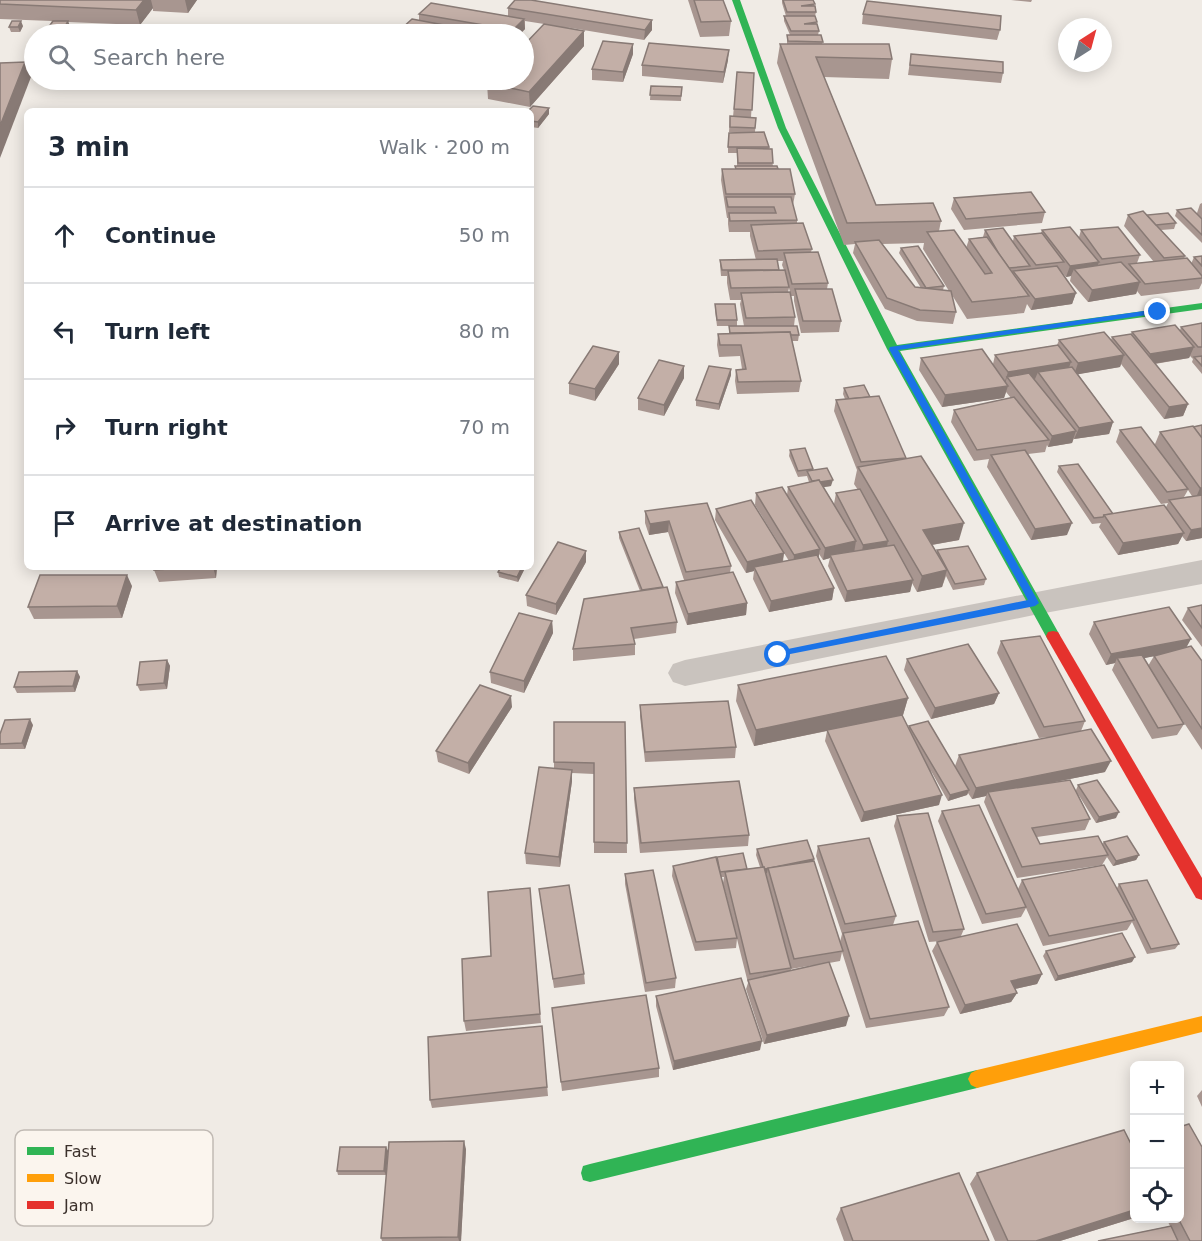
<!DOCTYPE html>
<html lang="en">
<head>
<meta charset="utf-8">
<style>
  body { margin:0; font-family:"DejaVu Sans",sans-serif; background:#f6f6f7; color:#1f2937 }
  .controls { position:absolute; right:18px; bottom:18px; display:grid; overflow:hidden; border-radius:9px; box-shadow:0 3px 15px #0003 }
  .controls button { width:54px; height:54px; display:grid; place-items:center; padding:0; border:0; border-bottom:2px solid #e0e1e3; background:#fff; color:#1f2937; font:30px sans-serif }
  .compass { position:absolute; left:1058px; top:18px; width:54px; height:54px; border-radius:50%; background:#fff; box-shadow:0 3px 15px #0003; rotate:36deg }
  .stop { position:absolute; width:18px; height:18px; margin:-14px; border:4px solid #1a73e8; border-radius:50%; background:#fff }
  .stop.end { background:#1a73e8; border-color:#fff; box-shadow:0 2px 6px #0008 }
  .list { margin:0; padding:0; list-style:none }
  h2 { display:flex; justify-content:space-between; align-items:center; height:78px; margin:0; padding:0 24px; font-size:26px }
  h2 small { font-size:20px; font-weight:400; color:#747a83 }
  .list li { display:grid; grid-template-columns:39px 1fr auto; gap:18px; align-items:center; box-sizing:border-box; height:96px; padding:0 24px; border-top:2px solid #e0e1e3 }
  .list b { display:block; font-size:22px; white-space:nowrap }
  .list em { font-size:20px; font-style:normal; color:#747a83 }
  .icon { flex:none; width:33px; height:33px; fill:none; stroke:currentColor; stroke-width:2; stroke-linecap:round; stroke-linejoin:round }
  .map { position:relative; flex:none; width:1202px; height:1241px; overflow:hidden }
  .search { position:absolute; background:#fff; box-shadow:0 3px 15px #0003; left:24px; top:24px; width:510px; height:66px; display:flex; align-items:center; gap:15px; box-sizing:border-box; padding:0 21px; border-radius:33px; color:#747a83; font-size:22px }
  .panel { position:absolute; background:#fff; box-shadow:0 3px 15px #0003; left:24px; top:108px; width:510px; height:462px; border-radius:9px }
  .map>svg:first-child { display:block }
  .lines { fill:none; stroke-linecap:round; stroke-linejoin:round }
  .street { fill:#c9c3be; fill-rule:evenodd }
  .fast { fill:#30b455; fill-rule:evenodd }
  .slow { fill:#ff9f0a; fill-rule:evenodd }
  .jam { fill:#e5322d; fill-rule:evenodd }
  .wall { fill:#a89690; fill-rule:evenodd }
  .shaded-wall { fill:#887a75 }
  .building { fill:#c3afa7; stroke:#887a75; stroke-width:1.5 }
  .route { fill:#1a73e8 }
  .key { fill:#fbf5ee; stroke:#c1bab4; stroke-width:1.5 }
  .key-label { font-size:16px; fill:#3b302b }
</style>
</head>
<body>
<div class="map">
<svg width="1202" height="1241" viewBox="0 0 1202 1241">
  <rect width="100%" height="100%" fill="#f0ebe5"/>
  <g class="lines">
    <polygon class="street" points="1202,560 1202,584 1034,615 685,686 673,682 668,673 673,664 685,660"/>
    <g class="fast">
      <polygon points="732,0 740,0 786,128 897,345 1202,303 1202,309 900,351 1058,632 1060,636 1058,640 1048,640 887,349 778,128"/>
      <polygon points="977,1070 983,1073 986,1079 983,1085 977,1088 590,1182 583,1180 581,1173 583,1166 590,1164"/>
    </g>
    <polygon class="slow" points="1202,1016 1202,1032 977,1088 971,1085 968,1079 971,1073 977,1070"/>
    <polygon class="jam" points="1053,631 1058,632 1202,878 1202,900 1196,898 1048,640 1046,636 1048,632"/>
  </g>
  <g class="wall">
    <polygon points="0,0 197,0 188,13 153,11 153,8 140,25 68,22 70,26 65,34 50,34 48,28 52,21 0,19"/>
    <polygon points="688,0 723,0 731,21 729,36 700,37"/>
    <path d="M 782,0 L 813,0 L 816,12 L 815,16 L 819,31 L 818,35 L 823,42 L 822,44 L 892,59 L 889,79 L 824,77 L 876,205 L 941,221 L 939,231 L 966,248 L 969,239 L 983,237 L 985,230 L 1013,241 L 1014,236 L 1041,233 L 1042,230 L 1079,237 L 1081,230 L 1140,255 L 1137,263 L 1154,262 L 1124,226 L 1128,215 L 1147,215 L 1176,223 L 1174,229 L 1161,230 L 1185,256 L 1184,259 L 1191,264 L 1194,257 L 1202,256 L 1202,283 L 1199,289 L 1141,296 L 1137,291 L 1136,294 L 1088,302 L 1070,281 L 1071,276 L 1066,277 L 1061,271 L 1076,293 L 1072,304 L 1031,310 L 1027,304 L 1024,313 L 967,319 L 952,295 L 956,312 L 953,324 L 917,321 L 885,309 L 853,253 L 855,244 L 844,245 L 777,63 L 780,44 L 787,44 L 787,35 L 790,35 L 784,21 L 784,16 L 786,16 L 782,3 ZM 924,243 L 923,249 L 949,291 L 943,290 L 944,286 L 901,248 L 899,253 L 921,288 L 915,287 L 882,244 Z"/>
    <polygon points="1011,0 1032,0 1031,2"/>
    <polygon points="508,8 652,30 644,40 565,27 584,31 584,46 530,107 488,99 487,83 544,24 525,21 525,29 520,34 401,34 400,30 419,21 419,14 508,16"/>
    <polygon points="863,14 1000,30 997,40 862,24"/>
    <polygon points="23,26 20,32 11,32 9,27"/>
    <polygon points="633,44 633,54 623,82 592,80 592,69"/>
    <polygon points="911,54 1003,73 1001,83 908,75"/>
    <polygon points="728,60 723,83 642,76 642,65"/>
    <path d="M 737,72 L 754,73 L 751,117 L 756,118 L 755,132 L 769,147 L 773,166 L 778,169 L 795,194 L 793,205 L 797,220 L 797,223 L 812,249 L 811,252 L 828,283 L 827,289 L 841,321 L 839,332 L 801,333 L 794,301 L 794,296 L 791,296 L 789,288 L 788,292 L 795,317 L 794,326 L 799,335 L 798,341 L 792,341 L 801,381 L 799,392 L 737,394 L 735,381 L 736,370 L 742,369 L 740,356 L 719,357 L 717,345 L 718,334 L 729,333 L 729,326 L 717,326 L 715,310 L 715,304 L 737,320 L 737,326 L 744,326 L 740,304 L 741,300 L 730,300 L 727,283 L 727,276 L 721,276 L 720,265 L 720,260 L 756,260 L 750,236 L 750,232 L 729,232 L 728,224 L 728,218 L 727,218 L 721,180 L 722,169 L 735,169 L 735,166 L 737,166 L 737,153 L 728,153 L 728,139 L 739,133 L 729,132 L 730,116 L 733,117 ZM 777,261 L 783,261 L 782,265 L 784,270 L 779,270 Z"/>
    <polygon points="651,86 682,87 681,101 650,100"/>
    <polygon points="549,108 549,114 538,128 531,127 531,111"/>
    <polygon points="954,198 1045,212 1042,223 964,230 951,209"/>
    <polygon points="1202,203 1202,243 1175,216 1177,210 1197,213 1200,204"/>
    <polygon points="1202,323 1202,374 1192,362 1193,359 1190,356 1189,358 1155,364 1188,404 1183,416 1164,419 1121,364 1120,367 1078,374 1113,422 1109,434 1074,439 1074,438 1072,443 1048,447 1047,445 1045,452 1028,454 1067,535 1031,540 987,467 989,459 974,461 951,422 954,410 1011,398 1006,392 1004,398 942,407 919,370 921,358 993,364 995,355 1057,345 1059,340 1111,340 1112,337 1131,334 1132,332 1180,330 1181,327"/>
    <polygon points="619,352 619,364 595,401 569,394 569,383"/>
    <polygon points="684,366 684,378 664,416 638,410 638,398"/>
    <polygon points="731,369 731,375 719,410 696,406 696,400"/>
    <path d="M 844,388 L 870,397 L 906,458 L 959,540 L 932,545 L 937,553 L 937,550 L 986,579 L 984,585 L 953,590 L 946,576 L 942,587 L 917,592 L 912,583 L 910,592 L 845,602 L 828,566 L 830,558 L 823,560 L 819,554 L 819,558 L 834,588 L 832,600 L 769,612 L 753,579 L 754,571 L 746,573 L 715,520 L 716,509 L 779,544 L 755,505 L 756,493 L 787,495 L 788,487 L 809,482 L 807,476 L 798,477 L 789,456 L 790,450 L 813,469 L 813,470 L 831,486 L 823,487 L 834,504 L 836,493 L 858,490 L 854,484 L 857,470 L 834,411 L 836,400 L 845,399 L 843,394 ZM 784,553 L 789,561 L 783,562 Z"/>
    <path d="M 1202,425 L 1202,538 L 1186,541 L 1182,536 L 1178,544 L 1118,555 L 1099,527 L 1101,523 L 1092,524 L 1057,472 L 1059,466 L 1113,514 L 1166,507 L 1168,503 L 1161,504 L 1116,442 L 1120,430 L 1155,444 L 1160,432 ZM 1188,490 L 1192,496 L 1184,497 Z"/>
    <polygon points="707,503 731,566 730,573 747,603 746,615 687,625 675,593 676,582 684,580 668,532 649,535 645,523 645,511"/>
    <polygon points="619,532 677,622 676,633 634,639 635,644 635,655 573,661 573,649 640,591 619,538"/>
    <polygon points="586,562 556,615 527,606 526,595"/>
    <polygon points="155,567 217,567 216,578 159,582 154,570"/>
    <polygon points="525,568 518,582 499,577 498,572"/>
    <polygon points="132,586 122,618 34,619 28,607"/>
    <polygon points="1202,605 1202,647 1182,620 1188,608"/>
    <polygon points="552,621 553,633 524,693 491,683 490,672"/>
    <path d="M 1094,622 L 1186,647 L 1202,661 L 1202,750 L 1163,691 L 1184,724 L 1177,735 L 1152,739 L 1112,670 L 1115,663 L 1106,665 L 1089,634 ZM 1154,656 L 1148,666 L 1144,658 Z"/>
    <polygon points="1001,641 1085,721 1081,731 1105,772 1054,782 1076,790 1078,785 1116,818 1096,823 1078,794 1090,819 1085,830 1037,837 1040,844 1102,844 1104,842 1139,855 1136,860 1113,866 1107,857 1102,865 1017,878 984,802 986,796 972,799 968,793 967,795 948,801 931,771 939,805 861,822 825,741 827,731 754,746 736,701 738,685 908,698 903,715 865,723 909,728 909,726 955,766 959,755 1051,737 1039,738 997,653"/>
    <polygon points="907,659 999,693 994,704 931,719 904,670"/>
    <polygon points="167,660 170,666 167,689 140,691 137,685"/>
    <polygon points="77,671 80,677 75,692 17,693 14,687"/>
    <polygon points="640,705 736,747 735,758 645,762 640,716"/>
    <polygon points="512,707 469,774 438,762 436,751"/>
    <polygon points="625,722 627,853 594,853 594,774 572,773 572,781 560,867 526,864 525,853 554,769 554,762"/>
    <polygon points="33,725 25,749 0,749 0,734"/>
    <polygon points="634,788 749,835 748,846 640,853 634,799"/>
    <polygon points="942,811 1018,889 1022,880 1117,888 1119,884 1179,944 1175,949 1147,954 1132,922 1127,930 1043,946 1026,908 1021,917 982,924 938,821"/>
    <polygon points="897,816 964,929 961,936 1042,974 1037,984 1015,989 1017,993 1011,1002 960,1014 932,951 937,942 941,941 929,942 894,826"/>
    <path d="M 818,846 L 896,916 L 893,925 L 949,1007 L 944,1016 L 866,1028 L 842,952 L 840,961 L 829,963 L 846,1026 L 764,1044 L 746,989 L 748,983 L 737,939 L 736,948 L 695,951 L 672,876 L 673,866 L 717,860 L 717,857 L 747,869 L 760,867 L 756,855 L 757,849 L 813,861 L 840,942 L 842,934 L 816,856 ZM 721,877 L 724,877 L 723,883 L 732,918 ZM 788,958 L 791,969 L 814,965 L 791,970 L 791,968 Z"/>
    <polygon points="625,874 676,978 675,988 645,992 625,884"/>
    <polygon points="530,888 541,1023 466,1031 464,1021 491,956"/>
    <polygon points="539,889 584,974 585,984 554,988"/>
    <polygon points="1046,951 1132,962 1055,981 1043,956"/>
    <polygon points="656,996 760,1050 673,1070 656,1006"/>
    <polygon points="552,1008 659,1068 659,1077 562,1091"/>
    <polygon points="542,1026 548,1096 432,1108 430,1100"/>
    <polygon points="1202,1090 1202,1107 1197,1096"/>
    <polygon points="1134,1142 1134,1218 1060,1241 995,1241 970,1184 977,1173 1132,1145"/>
    <polygon points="386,1147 388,1151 386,1175 338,1175 337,1171"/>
    <polygon points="466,1149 461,1241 382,1241 381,1238"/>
    <polygon points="841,1208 989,1241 844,1241 836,1219"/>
    <polygon points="1166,1218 1179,1218 1202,1241 1098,1241 1170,1226"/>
  </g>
  <g class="shaded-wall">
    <polygon points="144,0 151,0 153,8 140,25 136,10"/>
    <polygon points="185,0 197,0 188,13"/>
    <polygon points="524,19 525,29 520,34 514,34 513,30"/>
    <polygon points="652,20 652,30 644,40 645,30"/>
    <polygon points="21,21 23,26 20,32 18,27"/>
    <polygon points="68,21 70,26 65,34 64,28"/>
    <polygon points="584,31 584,46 530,107 529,92"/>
    <polygon points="633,44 633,54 623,82 623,72"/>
    <polygon points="729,50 728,60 723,83 724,72"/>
    <polygon points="25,62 31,77 0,158 0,126"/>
    <polygon points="549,108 549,114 538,128 538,122"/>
    <polygon points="1099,262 1095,273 1074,269 1071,276 1066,277 1070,266"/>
    <polygon points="1140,282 1136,294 1088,302 1092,290"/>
    <polygon points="1076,293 1072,304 1031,310 1035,299"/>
    <polygon points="1194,347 1189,358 1146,365 1150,354"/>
    <polygon points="619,352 619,364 595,401 595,389"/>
    <polygon points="1124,355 1120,367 1074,375 1078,363"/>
    <polygon points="1071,362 1067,373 1038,372 1035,379 1011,383 1007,377 1005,384 1004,384 1008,372"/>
    <polygon points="684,366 684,378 664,416 664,405"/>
    <polygon points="731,369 731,375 719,410 719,404"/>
    <polygon points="1008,386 1004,398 942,407 945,395"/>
    <polygon points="1188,404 1183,416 1164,419 1169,407"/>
    <polygon points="1113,422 1109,434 1074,439 1079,428"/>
    <polygon points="1076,431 1072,443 1048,447 1052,436"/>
    <polygon points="833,480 831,486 812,489 813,483"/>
    <polygon points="1200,488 1202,488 1202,498 1195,500"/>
    <polygon points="669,521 668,532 649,535 650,524"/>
    <polygon points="964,523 959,540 919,547 923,530"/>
    <polygon points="1072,523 1067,535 1031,540 1035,529"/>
    <polygon points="1202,528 1202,538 1186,541 1191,530"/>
    <polygon points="1184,533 1178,544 1118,555 1123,543"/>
    <polygon points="856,541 854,553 830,555 830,558 823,560 825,548"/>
    <polygon points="888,541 886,552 861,557 863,545"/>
    <polygon points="820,549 818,560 793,567 794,555"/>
    <polygon points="586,551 586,562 556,615 556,604"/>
    <polygon points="784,553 782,564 754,567 754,571 746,573 747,562"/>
    <polygon points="213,567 217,567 216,578"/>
    <polygon points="522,567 525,568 518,582 517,577"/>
    <polygon points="947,570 942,587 917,592 922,576"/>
    <polygon points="127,575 132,586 122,618 117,606"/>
    <polygon points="913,580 910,592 845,602 847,591"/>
    <polygon points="834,588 832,600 769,612 771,601"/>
    <polygon points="747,603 746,615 687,625 688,614"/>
    <polygon points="552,621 553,633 524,693 524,681"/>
    <polygon points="1191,639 1185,650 1120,663 1117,658 1115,663 1106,665 1111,654"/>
    <polygon points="167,660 170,666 167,689 164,683"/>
    <polygon points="77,671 80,677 75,692 73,686"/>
    <polygon points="999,693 994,704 931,719 935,708"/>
    <polygon points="511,696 512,707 469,774 468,763"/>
    <polygon points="908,698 903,715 754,746 756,730"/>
    <polygon points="30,719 33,725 25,749 22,743"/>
    <polygon points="1111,761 1105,772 990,795 988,792 986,796 972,799 976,788"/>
    <polygon points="572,770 572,781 560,867 559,857"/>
    <polygon points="969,790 967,795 948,801 950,795"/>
    <polygon points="942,795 939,805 861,822 864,812"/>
    <polygon points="1119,812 1116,818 1096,823 1099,817"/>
    <polygon points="1139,855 1136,860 1113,866 1116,861"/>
    <polygon points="814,859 813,864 768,868 767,873 762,874 763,869"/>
    <polygon points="1135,957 1132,962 1055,981 1058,976"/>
    <polygon points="1042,974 1037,984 1006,991 1011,981"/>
    <polygon points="1017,993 1011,1002 960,1014 965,1005"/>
    <polygon points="849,1016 846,1026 764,1044 767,1035"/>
    <polygon points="762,1041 760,1050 673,1070 674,1061"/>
    <polygon points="464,1141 466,1149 461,1241 459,1241 458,1237"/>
    <polygon points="386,1147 388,1151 386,1175 384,1171"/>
    <polygon points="1134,1210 1134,1218 1060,1241 1036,1241"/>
  </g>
  <g class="building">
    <polygon points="0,0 144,0 136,10 0,4"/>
    <polygon points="515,0 531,0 652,20 645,30 508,8"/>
    <polygon points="694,0 723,0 731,21 701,22"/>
    <polygon points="783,0 813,0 815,4 801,6 815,6 816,12 787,12"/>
    <polygon points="867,1 1001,16 1000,30 863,14"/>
    <polygon points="431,3 524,19 513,30 419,14"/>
    <polygon points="784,16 815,16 817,22 804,24 817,24 819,31 791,31"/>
    <polygon points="412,19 492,34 423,34 400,30"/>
    <polygon points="12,21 21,21 18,27 9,27"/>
    <polygon points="53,21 68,21 64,28 48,28"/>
    <polygon points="544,24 584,31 529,92 487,83 491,80 524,80 524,45"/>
    <polygon points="787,35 821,35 823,42 788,41"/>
    <polygon points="603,41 633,44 623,72 592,69"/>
    <polygon points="649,43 729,50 724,72 642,65"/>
    <polygon points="780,44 889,44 892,59 816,57 876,205 933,203 941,221 847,223"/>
    <polygon points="911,54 1003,62 1003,73 910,65"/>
    <polygon points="25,62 0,126 0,63"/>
    <polygon points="737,72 754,73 752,110 734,109"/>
    <polygon points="651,86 682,87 681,96 650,95"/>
    <polygon points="533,106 549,108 538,122 531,121 531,111 528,111"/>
    <polygon points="730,116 756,118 755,128 730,127"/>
    <polygon points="764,132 769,147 728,147 729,133"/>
    <polygon points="737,148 772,149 773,163 738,163"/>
    <polygon points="735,166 777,166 778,169 736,169"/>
    <polygon points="722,169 790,169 795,194 726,194"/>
    <polygon points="1031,192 1045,212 966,219 954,198"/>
    <polygon points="726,197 791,197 797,220 730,221 729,213 776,213 774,207 728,207"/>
    <polygon points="1191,208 1202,219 1202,235 1177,210"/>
    <polygon points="1143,211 1185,256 1164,258 1128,215"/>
    <polygon points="1168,213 1176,223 1156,225 1147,215"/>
    <polygon points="803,223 812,249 758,251 751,225"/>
    <polygon points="1070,227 1099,262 1070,266 1042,230"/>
    <polygon points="1118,227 1140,255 1102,259 1081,230"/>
    <polygon points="1003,228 1030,266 1009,268 999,254 985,230"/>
    <polygon points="954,230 985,274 992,273 969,239 987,237 1029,296 972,302 927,232"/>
    <polygon points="1042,233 1064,262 1036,265 1014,236"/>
    <polygon points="879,240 915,287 951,291 956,312 920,310 887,298 855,242"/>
    <polygon points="918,246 944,286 926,288 901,248"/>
    <polygon points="818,252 828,283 792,284 784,253"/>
    <polygon points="1202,256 1202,266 1194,257"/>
    <polygon points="1187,258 1202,276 1202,278 1145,284 1129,264"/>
    <polygon points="777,259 779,270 722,270 720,260"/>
    <polygon points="1121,262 1140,282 1092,290 1074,269"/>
    <polygon points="1057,266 1076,293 1035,299 1013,271"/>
    <polygon points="785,270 789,287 731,288 728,271"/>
    <polygon points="795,289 832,289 841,321 803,321"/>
    <polygon points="790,292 795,317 746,318 741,293"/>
    <polygon points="715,304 735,304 737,320 717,320"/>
    <polygon points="1202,323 1202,347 1198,347 1181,327"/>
    <polygon points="1175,325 1194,347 1150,354 1132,332"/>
    <polygon points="729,326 797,326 799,335 791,335 790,332 730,333"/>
    <polygon points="790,332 801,381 738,382 736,370 746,369 741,345 720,345 718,334"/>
    <polygon points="1104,332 1124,355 1078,363 1059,340"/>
    <polygon points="1131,334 1188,404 1169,407 1112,337"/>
    <polygon points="1058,345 1071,362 1008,372 995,355"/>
    <polygon points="593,346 619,352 595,389 569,383"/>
    <polygon points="982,349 1008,386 945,395 921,358"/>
    <polygon points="1202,356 1202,366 1194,357"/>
    <polygon points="659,360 684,366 664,405 638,398"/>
    <polygon points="709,366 731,369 719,404 696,400"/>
    <polygon points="1072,367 1113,422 1079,428 1038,372"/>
    <polygon points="1029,373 1076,431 1052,436 1007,377"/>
    <polygon points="864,385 870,397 849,399 844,388"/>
    <polygon points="879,396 906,458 861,462 836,400"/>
    <polygon points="1014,397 1049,440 977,450 954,410"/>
    <polygon points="1202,425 1202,438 1193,427"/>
    <polygon points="1193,426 1202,438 1202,488 1200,488 1160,432"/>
    <polygon points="1141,427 1188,489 1167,492 1120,430"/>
    <polygon points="805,448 813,469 798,471 790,450"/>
    <polygon points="1025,450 1072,523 1035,529 991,455"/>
    <polygon points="921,456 964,523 923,530 947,570 922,576 858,467"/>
    <polygon points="1078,464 1113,514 1104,515 1103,517 1094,518 1059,466"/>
    <polygon points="827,468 833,480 820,482 819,480 812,481 807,471"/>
    <polygon points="819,480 856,541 825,548 788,487"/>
    <polygon points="782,487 820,549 794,555 756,493"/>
    <polygon points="860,489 888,541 863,545 836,493"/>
    <polygon points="1202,495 1202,528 1191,530 1169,500"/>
    <polygon points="751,500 784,553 747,562 716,509"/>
    <polygon points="707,503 731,566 686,572 669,521 650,524 645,511"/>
    <polygon points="1164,505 1184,533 1123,543 1104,515"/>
    <polygon points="639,528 663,587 642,590 619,532"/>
    <polygon points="558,542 586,551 556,604 526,595"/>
    <polygon points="894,545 913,580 847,591 830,555"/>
    <polygon points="968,546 986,579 955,584 937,550"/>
    <polygon points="817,555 834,588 771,601 754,567"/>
    <polygon points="155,567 201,567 154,570"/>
    <polygon points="501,567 522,567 517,577 498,572"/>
    <polygon points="733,572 747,603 688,614 676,582"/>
    <polygon points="40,575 127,575 117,606 28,607"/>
    <polygon points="667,587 677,622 631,628 635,644 573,649 584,599"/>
    <polygon points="1202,605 1202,628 1188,608"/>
    <polygon points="1169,607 1191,639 1111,654 1094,622"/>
    <polygon points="519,613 552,621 524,681 490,672"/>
    <polygon points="1040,636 1085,721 1044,727 1001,641"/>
    <polygon points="968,644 999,693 935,708 907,659"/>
    <polygon points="1191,646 1202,661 1202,729 1154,656"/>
    <polygon points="1142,655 1184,724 1158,728 1117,658"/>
    <polygon points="886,656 908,698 756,730 738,685"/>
    <polygon points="167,660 164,683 137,685 140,662"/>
    <polygon points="77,671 73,686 14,687 19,672"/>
    <polygon points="480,685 511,696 468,763 436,751"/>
    <polygon points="728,701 736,747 645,752 640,705"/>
    <polygon points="902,715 942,795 864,812 827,730"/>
    <polygon points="30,719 22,743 0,744 0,734 5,720"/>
    <polygon points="928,721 969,790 950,795 909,726"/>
    <polygon points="554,722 625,722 627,843 594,842 594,763 554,762"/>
    <polygon points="1091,729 1111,761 976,788 959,755"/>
    <polygon points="539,767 572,770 559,857 525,853"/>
    <polygon points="1070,780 1090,819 1032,828 1040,844 1098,836 1108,855 1022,867 988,792"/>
    <polygon points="1097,780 1119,812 1099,817 1078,785"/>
    <polygon points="739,781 749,835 641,843 634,788"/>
    <polygon points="979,805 1026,907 986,914 942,811"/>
    <polygon points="928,813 964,929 933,932 897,816"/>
    <polygon points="1127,836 1139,855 1116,861 1104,842"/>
    <polygon points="869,838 896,916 845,924 818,846"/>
    <polygon points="807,840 814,859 765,869 764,867 763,867 757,849"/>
    <polygon points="743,853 747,869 720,872 717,857"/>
    <polygon points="716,857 737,938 696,942 673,866"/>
    <polygon points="814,861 843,951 794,959 768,868"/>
    <polygon points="1104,865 1134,920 1049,936 1022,880"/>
    <polygon points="764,867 791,968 750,974 725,872"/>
    <polygon points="653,870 676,978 646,983 625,874"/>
    <polygon points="1147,880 1179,944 1151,949 1119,884"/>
    <polygon points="569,885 584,974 553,979 539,889"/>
    <polygon points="530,888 540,1014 464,1021 462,959 491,956 488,892"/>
    <polygon points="918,921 949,1007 870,1019 843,933"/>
    <polygon points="1017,924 1042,974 1011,981 1017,993 965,1005 937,942"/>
    <polygon points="1122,933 1135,957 1058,976 1046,951"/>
    <polygon points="829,962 849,1016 767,1035 748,980"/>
    <polygon points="741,978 762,1041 674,1061 656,996"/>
    <polygon points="646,995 659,1068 561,1082 552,1008"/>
    <polygon points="542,1026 547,1087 430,1100 428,1037"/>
    <polygon points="1189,1124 1202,1147 1202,1241 1190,1241 1178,1218 1179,1218 1179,1127"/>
    <polygon points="1124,1130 1134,1150 1134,1210 1036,1241 1008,1241 977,1173"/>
    <polygon points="464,1141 458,1237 381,1238 389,1142"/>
    <polygon points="340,1147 386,1147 384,1171 337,1171"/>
    <polygon points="959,1173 989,1241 853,1241 841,1208"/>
    <polygon points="1171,1226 1178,1241 1098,1241"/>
  </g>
  <polygon class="route" points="1158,309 1162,312 1161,313 898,350 1039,603 1035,606 775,657 773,655 778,651 1028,600 889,349 890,347"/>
  <rect x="15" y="1130" width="198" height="96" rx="9" class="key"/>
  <rect x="27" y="1147" width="27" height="8" fill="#30b455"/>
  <rect x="27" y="1174" width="27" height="8" fill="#ff9f0a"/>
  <rect x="27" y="1201" width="27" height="8" fill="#e5322d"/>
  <g class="key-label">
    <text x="64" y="1157">Fast</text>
    <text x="64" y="1184">Slow</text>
    <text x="64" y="1211">Jam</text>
  </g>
</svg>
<div class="controls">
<button>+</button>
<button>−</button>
<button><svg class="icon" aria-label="locate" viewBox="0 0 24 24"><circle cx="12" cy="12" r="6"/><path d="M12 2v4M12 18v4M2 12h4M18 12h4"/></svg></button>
</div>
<svg class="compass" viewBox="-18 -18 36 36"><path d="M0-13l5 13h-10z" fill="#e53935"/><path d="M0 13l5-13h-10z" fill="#747a83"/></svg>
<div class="stop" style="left:778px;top:655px"></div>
<div class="stop end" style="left:1158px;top:312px"></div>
<div class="search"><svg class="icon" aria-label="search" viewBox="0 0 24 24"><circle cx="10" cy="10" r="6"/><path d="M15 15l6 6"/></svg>Search here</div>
<section class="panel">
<h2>3 min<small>Walk · 200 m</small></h2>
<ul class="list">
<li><svg class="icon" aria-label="ahead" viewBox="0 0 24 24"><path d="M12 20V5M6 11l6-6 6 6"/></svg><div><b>Continue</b></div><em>50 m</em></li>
<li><svg class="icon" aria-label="left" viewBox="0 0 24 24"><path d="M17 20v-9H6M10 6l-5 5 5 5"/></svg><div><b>Turn left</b></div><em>80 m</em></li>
<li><svg class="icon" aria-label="right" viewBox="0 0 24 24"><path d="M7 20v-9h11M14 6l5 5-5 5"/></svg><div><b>Turn right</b></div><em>70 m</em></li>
<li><svg class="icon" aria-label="arrive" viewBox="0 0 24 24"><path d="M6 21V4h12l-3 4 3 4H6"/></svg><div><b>Arrive at destination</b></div></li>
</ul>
</section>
</div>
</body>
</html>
